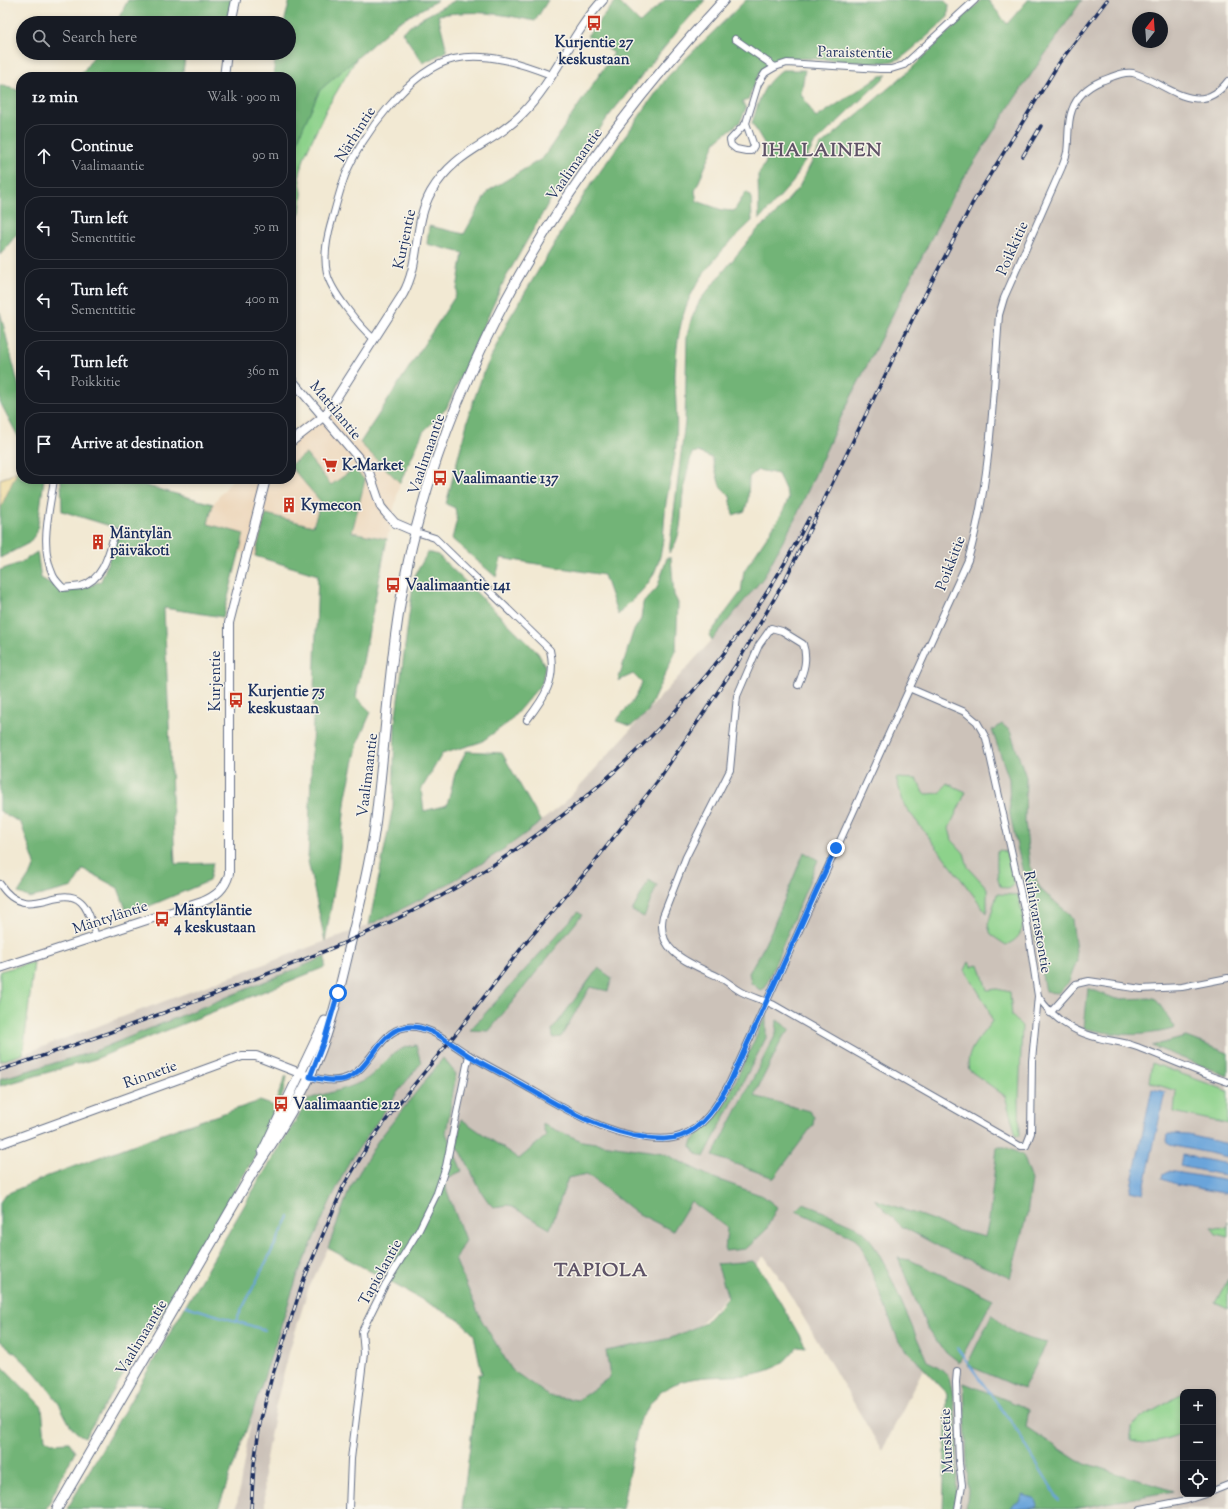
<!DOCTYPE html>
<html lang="en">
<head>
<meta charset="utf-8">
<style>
  body { margin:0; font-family:"Sorts Mill Goudy",serif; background:#242831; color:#f1f3f6 }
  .controls { position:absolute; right:12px; bottom:12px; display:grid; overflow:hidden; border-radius:8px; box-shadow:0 2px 6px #0003 }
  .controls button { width:36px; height:36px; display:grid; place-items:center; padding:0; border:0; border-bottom:1px solid #363941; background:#171b24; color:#f1f3f6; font:20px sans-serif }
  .compass { position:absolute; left:1132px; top:12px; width:36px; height:36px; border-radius:50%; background:#171b24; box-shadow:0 2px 6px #0003; rotate:17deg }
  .stop { position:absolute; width:12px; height:12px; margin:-9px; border:3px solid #1a73e8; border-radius:50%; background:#fff }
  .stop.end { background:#1a73e8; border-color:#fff; box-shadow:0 1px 4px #0008 }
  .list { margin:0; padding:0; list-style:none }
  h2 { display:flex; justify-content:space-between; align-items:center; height:52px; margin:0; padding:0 16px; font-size:17px }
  h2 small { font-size:13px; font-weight:400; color:#9ea1a6 }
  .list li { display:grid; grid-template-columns:26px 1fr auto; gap:12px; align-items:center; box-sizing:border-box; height:64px; margin:0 8px 8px; padding:0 8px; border:1px solid #363941; border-radius:16px }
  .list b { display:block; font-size:15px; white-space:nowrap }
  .list p { margin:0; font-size:13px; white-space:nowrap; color:#9ea1a6 }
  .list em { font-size:13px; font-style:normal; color:#9ea1a6 }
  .icon { flex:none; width:22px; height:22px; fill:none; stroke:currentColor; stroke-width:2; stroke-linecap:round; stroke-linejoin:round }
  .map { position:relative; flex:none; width:1228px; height:1509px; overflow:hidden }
  .search { position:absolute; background:#171b24; box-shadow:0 2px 6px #0003; left:16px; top:16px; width:280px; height:44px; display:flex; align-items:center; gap:10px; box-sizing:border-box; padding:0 14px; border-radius:22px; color:#9ea1a6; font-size:15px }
  .panel { position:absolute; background:#171b24; box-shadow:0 2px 6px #0003; left:16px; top:72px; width:280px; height:412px; border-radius:16px }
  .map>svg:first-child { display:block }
  .built { fill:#edd7bb }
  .industrial { fill:#ccc2b9; fill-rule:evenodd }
  .green { fill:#8dd28b; stroke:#548074 }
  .forest { fill:#72b477; stroke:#46726a }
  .sand { fill:#eeda9e; stroke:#84847e }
  .water { fill:#6aa4da; stroke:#426a9c }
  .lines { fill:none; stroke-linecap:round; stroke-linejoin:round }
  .stream { stroke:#6aa4da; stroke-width:2 }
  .minor-casing { stroke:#667087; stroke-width:8 }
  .tertiary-casing { stroke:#667087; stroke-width:10 }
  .secondary-casing { stroke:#667087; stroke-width:11 }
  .minor { stroke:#fff; stroke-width:6 }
  .tertiary { stroke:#fff; stroke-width:8 }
  .secondary { stroke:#fff; stroke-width:9 }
  .rail-casing { stroke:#1b2f5e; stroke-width:3.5 }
  .rail { stroke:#f7f3e8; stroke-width:2; stroke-dasharray:6; stroke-linecap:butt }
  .route { stroke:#1a73e8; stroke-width:5 }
  .labels { text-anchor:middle; stroke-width:3; stroke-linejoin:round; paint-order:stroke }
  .poi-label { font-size:15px; font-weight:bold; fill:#1b2f5e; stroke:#f7f3e8; text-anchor:start }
  .street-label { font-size:15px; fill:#1b2f5e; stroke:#f7f3e8 }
  .district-label { font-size:19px; font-weight:bold; letter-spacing:1px; fill:#5e5367; stroke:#f7f3e8 }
</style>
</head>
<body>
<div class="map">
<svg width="1228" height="1509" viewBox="0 0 1228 1509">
  <rect width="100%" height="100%" fill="#f7f3e8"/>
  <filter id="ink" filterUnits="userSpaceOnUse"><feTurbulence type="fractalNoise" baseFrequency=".025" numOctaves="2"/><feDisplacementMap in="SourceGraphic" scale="8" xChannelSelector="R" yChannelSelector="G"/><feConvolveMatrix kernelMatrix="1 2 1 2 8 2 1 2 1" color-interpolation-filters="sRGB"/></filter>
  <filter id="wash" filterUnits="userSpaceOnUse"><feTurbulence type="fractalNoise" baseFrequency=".012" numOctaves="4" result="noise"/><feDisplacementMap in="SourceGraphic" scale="16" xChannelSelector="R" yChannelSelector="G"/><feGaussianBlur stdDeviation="0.9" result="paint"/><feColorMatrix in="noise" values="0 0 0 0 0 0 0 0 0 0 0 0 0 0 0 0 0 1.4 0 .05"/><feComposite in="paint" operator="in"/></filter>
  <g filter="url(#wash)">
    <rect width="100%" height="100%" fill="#f2e9d3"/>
    <g class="built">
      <polygon points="328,406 360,443 400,483 387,539 352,532 365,481 354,469 331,485 306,454 291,464 291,432"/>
      <polygon points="291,467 321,502 312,526 266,514 255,556 240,552 244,534 208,524 213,504 233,479 291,479"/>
    </g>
    <path class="industrial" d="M 1082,0 L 1228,0 L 1228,1509 L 943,1509 L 947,1393 L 923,1369 L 882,1451 L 782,1281 L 764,1256 L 614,1416 L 535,1410 L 487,1336 L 328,1248 L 308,1290 L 290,1349 L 276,1404 L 264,1469 L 265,1509 L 236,1509 L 252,1414 L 298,1274 L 348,1164 L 397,1093 L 421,1063 L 388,1057 L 369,1077 L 359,1083 L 309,1099 L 305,1105 L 294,1099 L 310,1066 L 330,1016 L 347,948 L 95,1051 L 0,1079 L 0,1061 L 23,1054 L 369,925 L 401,910 L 519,839 L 565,802 L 712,640 L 763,578 L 796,517 L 839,421 L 953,196 L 1011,104 ZM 1138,18 L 1162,18 L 1162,42 L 1138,42 ZM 1183,1392 L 1213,1392 L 1213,1494 L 1183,1494 Z"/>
    <g class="green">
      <polygon points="356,59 327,108 305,155 299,177 302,193 300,212 291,233 291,105"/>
      <polygon points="896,778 917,779 923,793 928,794 940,793 947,783 966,792 949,828 952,840 964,853 968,867 987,888 987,913 904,805"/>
      <path d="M 1000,850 L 1006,852 L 1014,885 L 1009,889 L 1000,886 C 996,876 997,863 997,852 Z"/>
      <path d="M 997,894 L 1018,895 C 1023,915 1030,935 1006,945 L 991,935 L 988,925 Z"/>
      <polygon points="34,962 23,1054 0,1061 0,971"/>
      <path d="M 969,962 L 972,967 L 979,964 L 987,990 L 997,989 L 1010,992 L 1012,1016 L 1022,1026 L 1019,1100 L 1020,1135 L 1016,1135 L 1005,1096 L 969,1070 C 964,1051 982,1036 992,1021 L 987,1006 L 965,970 Z"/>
      <polygon points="1152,1063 1228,1091 1228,1124 1174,1112 1176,1091 1149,1082"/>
      <polygon points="1228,1222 1228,1237 1216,1234 1212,1227 1227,1228"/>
      <polygon points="1228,1279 1228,1309 1215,1303"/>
      <path d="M 1182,1393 L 1183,1433 C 1166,1439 1149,1446 1131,1441 L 1131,1427 C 1145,1412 1166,1406 1182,1393 Z"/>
    </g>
    <g class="forest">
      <polygon points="128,0 232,0 226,23 192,19 191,23 116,23"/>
      <polygon points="290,0 438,0 397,23 320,90 304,125 291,159 291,77 273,77 276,53 289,53 289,23 284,23"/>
      <path d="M 456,0 L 548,0 L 535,21 C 497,13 477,10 438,15 L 447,51 L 423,63 L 402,32 L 420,19 Z"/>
      <polygon points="617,0 640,23 665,0 705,0 681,27 608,117 549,202 505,279 446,409 423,432 400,483 360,443 456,295 463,253 427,244 429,226 464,234 488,191 543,158 614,53 587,36"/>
      <path d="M 746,0 L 944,0 L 949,5 L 948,17 C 938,26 909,54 899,59 C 865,73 786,43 762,70 C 756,77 752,91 748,100 L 742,102 L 746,108 L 740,122 L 716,141 L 695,191 L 697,201 L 722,210 L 734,211 L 746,192 L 751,196 L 752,221 C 728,243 697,275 686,307 C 678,329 676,352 675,376 C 675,398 678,420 676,443 C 675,463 669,483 666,503 C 663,526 665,549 655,571 C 646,592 630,599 618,615 L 604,575 L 501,558 L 496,577 L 452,539 L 457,519 L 455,508 L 446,504 L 471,408 L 483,374 L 509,319 L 587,190 L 668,76 Z"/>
      <path d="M 981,0 L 988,0 L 1007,24 L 1028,0 L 1082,0 L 1011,104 L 953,195 L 839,421 L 796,517 L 763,578 L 712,640 L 709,635 L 741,592 L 744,571 L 781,515 L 789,498 L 778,474 L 758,470 L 749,477 L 748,499 L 745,511 L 733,515 L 730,496 L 720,486 L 712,458 L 698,452 L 692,453 C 688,469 683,487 682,503 C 681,519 681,540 669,553 L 685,421 L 687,336 L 691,320 L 700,300 L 758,229 L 774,216 L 799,187 L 820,146 L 910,70 Z"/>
      <polygon points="96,53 186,53 182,77 75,77 83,72"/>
      <path d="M 782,70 L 805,70 L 801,94 L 816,118 L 880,76 L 887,75 L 814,144 L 793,182 L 759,220 L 758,175 L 766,162 L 766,151 L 764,143 L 752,123 C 760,99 761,86 782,70 Z"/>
      <polygon points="0,85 21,91 21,229 0,255"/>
      <polygon points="0,312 21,395 21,442 0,402"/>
      <polygon points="306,454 331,485 354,469 365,480 352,532 387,539 356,697 371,712 358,742 346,796 338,868 325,941 308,861 318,575 255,556 266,514 313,526 321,502 291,467 291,464"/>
      <polygon points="21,462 21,479 44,479 37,532 29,543 0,558 0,509"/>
      <path d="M 61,479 L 121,479 L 213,504 L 208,524 L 244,534 L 223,617 L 164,608 L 175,864 L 213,863 L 209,881 L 128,915 L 118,888 L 83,869 L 73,887 L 30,898 L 18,893 L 33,870 L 35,864 L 21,823 L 0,811 L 0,570 L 20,563 L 37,552 L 41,578 C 69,595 72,593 101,581 L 120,529 L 62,511 Z"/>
      <path d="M 428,552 L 438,555 L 538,653 L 545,666 L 542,683 L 509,722 L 481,742 L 442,754 L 421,790 L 424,811 L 447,805 L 455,774 L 466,751 L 502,753 L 541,822 C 489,862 429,897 369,925 L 393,807 L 395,723 L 414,577 Z"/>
      <polygon points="667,558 671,558 674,595 678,603 676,651 647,713 631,726 616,721 635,698 642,683 633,674 618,681 633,632 641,619 643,603 657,588"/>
      <polygon points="1002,724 1010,731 1026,777 1025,821 1030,866 1041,890 1067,912 1072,919 1077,960 1069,982 1058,993 1045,992 1027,890 1010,815 1009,779 992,730"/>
      <polygon points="804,852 818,860 765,988 760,990 751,983 749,973 760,954 773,927"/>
      <polygon points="649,880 657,885 644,917 632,911"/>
      <polygon points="578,912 582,915 489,1031 470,1030"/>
      <polygon points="325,957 325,967 95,1059 0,1086 0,1079 95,1051"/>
      <polygon points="598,968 612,978 608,991 590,987 561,1037 553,1038 552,1030"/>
      <path d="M 1088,988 L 1116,999 L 1155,998 L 1175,1027 L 1174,1029 C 1140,1037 1118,1036 1084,1028 Z"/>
      <polygon points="766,1015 766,1038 704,1157 695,1153 691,1146 694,1139 700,1132 711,1124 725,1104"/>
      <polygon points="777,1020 791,1030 783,1037 754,1096 809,1111 814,1117 813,1125 774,1178 713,1156 776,1034"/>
      <polygon points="1186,1037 1228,1053 1228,1076 1152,1046"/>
      <path d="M 416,1045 L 421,1063 L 397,1093 L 348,1164 L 330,1202 L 298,1274 L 252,1414 L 218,1509 L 67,1509 L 251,1194 L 309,1099 C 326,1093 354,1088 368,1078 C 386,1064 391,1048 416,1045 Z"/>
      <path d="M 443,1058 L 456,1074 L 446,1133 L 462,1171 L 443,1180 L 465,1240 L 455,1259 L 481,1319 L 512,1370 L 549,1396 L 578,1400 L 610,1377 L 606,1351 L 671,1338 L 705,1323 L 728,1297 L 717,1264 L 753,1261 L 765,1276 L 806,1347 L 798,1346 C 792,1353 784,1363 776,1367 C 739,1385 695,1366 661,1392 C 651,1400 647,1411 639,1421 L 622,1509 L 462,1509 L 479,1374 L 482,1374 L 474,1335 L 461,1321 L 328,1248 L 350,1188 L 377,1142 Z"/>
      <path d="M 286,1075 L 287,1077 C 279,1120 250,1164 228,1202 C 182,1282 133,1359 85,1437 C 69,1432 65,1412 56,1399 C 40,1377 22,1357 0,1341 L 0,1203 L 4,1195 L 48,1176 L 176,1129 L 260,1101 L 274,1106 Z"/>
      <path d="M 461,1119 L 519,1159 L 546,1136 L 542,1124 L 582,1141 L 663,1153 L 711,1177 L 763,1196 L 777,1207 L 766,1230 L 746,1249 L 725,1251 L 727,1228 L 691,1201 L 673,1231 L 635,1212 L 587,1174 L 568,1178 L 550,1229 L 509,1205 L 493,1207 C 476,1190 471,1165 457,1146 Z"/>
      <polygon points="997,1147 1005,1147 1023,1155 1032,1180 1027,1214 1010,1278 940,1247 901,1226 874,1199 933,1220 952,1229 985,1237 989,1220"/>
      <path d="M 804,1203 L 855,1226 L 864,1232 L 872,1242 L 888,1271 L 927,1361 C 934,1364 942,1368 947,1375 C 958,1390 959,1488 954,1509 L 943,1509 L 947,1393 L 899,1342 L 862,1248 L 855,1238 L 796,1211 Z"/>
      <polygon points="898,1258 910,1260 993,1299 959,1362 941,1348 927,1328"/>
      <path d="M 992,1314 C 1011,1334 1020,1337 1047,1343 L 1023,1389 L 967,1365 Z"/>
      <polygon points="0,1364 42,1407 45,1439 52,1443 69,1442 75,1451 46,1509 0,1509"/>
      <polygon points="964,1383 1029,1409 1026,1427 1078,1461 1173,1491 1074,1509 966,1509 968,1492"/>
    </g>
    <polygon class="sand" points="18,470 0,509 0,479 9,476"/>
    <g class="water">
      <polygon points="1152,1089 1165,1092 1143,1194 1130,1191"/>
      <polygon points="1168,1134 1188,1135 1228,1144 1228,1157 1170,1145 1167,1141"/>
      <polygon points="1182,1155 1228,1164 1228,1176 1180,1166"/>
      <polygon points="1169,1171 1228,1181 1228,1194 1176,1184 1162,1179 1163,1174"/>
      <polygon points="1023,1495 1034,1498 1038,1508 1011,1509 1011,1506 1020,1501"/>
    </g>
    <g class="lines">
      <g class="stream">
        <polyline points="186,1306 265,1330"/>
        <polyline points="236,1321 289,1217"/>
        <polyline points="957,1348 1014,1426 1059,1500"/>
      </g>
    </g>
  </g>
  <g filter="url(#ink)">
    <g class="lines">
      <g class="minor-casing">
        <g id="minor">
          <polyline points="735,39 775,67"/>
          <polyline points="746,123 754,146 751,151 746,151 736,149 731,145 730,140 746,123 758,84 765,73 775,67 787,63 880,69 891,69 904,65 975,0"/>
          <path d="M 374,339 C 360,327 330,290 327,273 C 323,255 327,237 332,220 C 336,205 340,190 345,176 C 361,136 410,69 454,59 C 486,52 521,63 551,75"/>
          <path d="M 54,479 C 50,509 39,546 53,575 C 55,580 60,584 63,588 C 69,587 76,587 81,586 C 104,580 109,552 115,532"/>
          <path d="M 416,532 L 435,538 L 550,650 C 557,680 544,698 527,720"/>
          <path d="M 798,685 C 804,671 808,659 803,644 L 782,631 L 771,628 L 759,645 L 737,696 L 730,770 L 686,857 L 663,916 C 655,953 692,964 719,977 C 727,981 734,988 742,992 C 752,997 763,1000 774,1005 L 1020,1146 L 1026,1146 L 1031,1133 L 1032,1061 L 1038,996"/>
          <path d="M 909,688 L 965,712 L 977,722 L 986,738 L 1026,917 L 1038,996 C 1052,1018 1073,1032 1099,1038 C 1110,1041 1123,1042 1134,1046 C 1166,1057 1196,1072 1228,1082"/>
          <path d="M 0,884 C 26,925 59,882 81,902 C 90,910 92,926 96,936"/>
          <polyline points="1050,1013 1076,984 1089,981 1141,989 1182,987 1228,978"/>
          <path d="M 310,1077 C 321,1079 334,1083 346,1078 C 374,1068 380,1022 416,1027 C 436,1030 452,1045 469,1055 C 488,1066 507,1076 525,1086 C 565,1109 601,1132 647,1138 C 658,1139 670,1140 680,1136 C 705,1128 718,1103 730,1082 L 968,560 C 991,481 993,397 999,315 L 1004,298 L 1062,167 C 1064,162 1066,157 1067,152 C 1069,139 1067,123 1072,110 C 1077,96 1087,87 1101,81 C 1110,78 1123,71 1133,73 C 1164,81 1198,121 1228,81"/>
          <polyline points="957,1371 956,1382 959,1463 962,1485 958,1509"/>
          <polyline points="1213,1491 1228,1485"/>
          <polyline points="349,1509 351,1459 364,1353 362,1331 385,1285 419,1230 437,1193 446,1166 469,1055"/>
          <polyline points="1141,1509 1187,1500 1205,1494"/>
        </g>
      </g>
      <g class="tertiary-casing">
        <g id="tertiary">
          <polyline points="231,23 236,0"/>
          <polyline points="224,77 227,53"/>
          <polyline points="291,379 368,469 381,507 386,513 395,523 416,532"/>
          <path d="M 291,442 L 323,417 L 328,411 L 403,294 C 421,262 413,224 431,192 C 456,149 491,146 522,114 C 555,81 571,34 603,0"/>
          <path d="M 0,968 L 202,902 C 216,896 225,889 229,874 L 229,623 L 266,479"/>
          <polyline points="0,1144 242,1056 256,1056 305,1075"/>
        </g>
      </g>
      <g class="secondary-casing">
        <g id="secondary">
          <polyline points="263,1151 325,1021"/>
          <path d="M 249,1178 C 271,1146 292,1113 309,1078 C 330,1035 340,987 351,941 C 360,903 370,865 375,826 C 385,749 388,670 402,593 C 443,366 569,167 724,0"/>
          <polyline points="57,1509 251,1175"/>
        </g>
      </g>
      <use href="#minor" class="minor"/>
      <use href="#tertiary" class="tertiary"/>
      <use href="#secondary" class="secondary"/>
      <g class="rail-casing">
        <g id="rail">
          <polyline points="1023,156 1041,126"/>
          <path d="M 0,1070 C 72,1047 144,1020 215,994 C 302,961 389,928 469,880 C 611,794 735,667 809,518"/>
          <polyline points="251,1509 254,1464 260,1423 271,1380 304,1279 344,1185 370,1142 395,1108 458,1031 523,946 592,865 657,782 738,662 785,580 915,314 972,204 1059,63 1107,0"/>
        </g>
      </g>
      <use href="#rail" class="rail"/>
    </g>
  </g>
  <g class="lines" filter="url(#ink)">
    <path class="route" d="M 338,993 L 324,1041 L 310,1077 C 321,1079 334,1082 345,1079 C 374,1069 379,1023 415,1027 C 435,1029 452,1045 468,1055 C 486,1066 506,1075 524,1086 C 565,1109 599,1131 648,1138 C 659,1139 670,1140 681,1136 C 705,1127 718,1103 730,1082 L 836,848"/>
  </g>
  <defs>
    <g id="bus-bare" transform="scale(1.2)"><path d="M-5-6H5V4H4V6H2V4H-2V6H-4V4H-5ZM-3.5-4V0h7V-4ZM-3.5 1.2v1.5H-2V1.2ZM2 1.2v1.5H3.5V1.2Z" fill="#c8321e" stroke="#f7f3e8" stroke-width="2.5" paint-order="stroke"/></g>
    <g id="supermarket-bare" transform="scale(1.2)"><path d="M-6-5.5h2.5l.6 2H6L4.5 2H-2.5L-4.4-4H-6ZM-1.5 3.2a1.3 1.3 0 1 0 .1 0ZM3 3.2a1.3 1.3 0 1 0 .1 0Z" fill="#c8321e" stroke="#f7f3e8" stroke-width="2.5" paint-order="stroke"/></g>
    <g id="building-bare" transform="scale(1.2)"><path d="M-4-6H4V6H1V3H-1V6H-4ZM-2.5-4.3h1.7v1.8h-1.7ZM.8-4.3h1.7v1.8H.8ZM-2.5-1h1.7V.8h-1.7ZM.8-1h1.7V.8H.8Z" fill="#c8321e" stroke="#f7f3e8" stroke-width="2.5" paint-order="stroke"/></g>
  </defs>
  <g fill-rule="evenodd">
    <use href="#bus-bare" x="594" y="23"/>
    <use href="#supermarket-bare" x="330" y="465"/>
    <use href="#bus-bare" x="440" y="478"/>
    <use href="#building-bare" x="289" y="505"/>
    <use href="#building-bare" x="98" y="542"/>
    <use href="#bus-bare" x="393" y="585"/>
    <use href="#bus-bare" x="236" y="700"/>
    <use href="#bus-bare" x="162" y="919"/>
    <use href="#bus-bare" x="281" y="1104"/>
  </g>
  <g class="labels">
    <g class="poi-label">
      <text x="594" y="47" text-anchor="middle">Kurjentie 27<tspan x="594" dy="17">keskustaan</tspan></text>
      <text x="342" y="470">K-Market</text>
      <text x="452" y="483">Vaalimaantie 137</text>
      <text x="301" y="510">Kymecon</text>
      <text x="110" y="538">Mäntylän<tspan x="110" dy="17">päiväkoti</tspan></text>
      <text x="405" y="590">Vaalimaantie 141</text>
      <text x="248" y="696">Kurjentie 75<tspan x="248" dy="17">keskustaan</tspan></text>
      <text x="174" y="915">Mäntyläntie<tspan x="174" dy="17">4 keskustaan</tspan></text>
      <text x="293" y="1109">Vaalimaantie 212</text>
    </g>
    <g class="street-label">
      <text transform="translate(855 52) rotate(1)" y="5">Paraistentie</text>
      <text transform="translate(355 134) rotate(-58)" y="5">Närhintie</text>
      <text transform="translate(574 164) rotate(-55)" y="5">Vaalimaantie</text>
      <text transform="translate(404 239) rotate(-78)" y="5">Kurjentie</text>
      <text transform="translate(1012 248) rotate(-66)" y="5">Poikkitie</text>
      <text transform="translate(336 410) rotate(50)" y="5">Mattilantie</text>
      <text transform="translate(426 454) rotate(-71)" y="5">Vaalimaantie</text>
      <text transform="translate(950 563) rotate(-69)" y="5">Poikkitie</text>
      <text transform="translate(215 681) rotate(-90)" y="5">Kurjentie</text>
      <text transform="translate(367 775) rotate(-83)" y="5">Vaalimaantie</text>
      <text transform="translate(110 917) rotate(-18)" y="5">Mäntyläntie</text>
      <text transform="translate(1038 922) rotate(80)" y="5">Riihivarastontie</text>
      <text transform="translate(150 1074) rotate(-20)" y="5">Rinnetie</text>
      <text transform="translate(380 1272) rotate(-61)" y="5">Tapiolantie</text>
      <text transform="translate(141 1337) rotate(-59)" y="5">Vaalimaantie</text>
      <text transform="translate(946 1441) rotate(-93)" y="5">Mursketie</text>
    </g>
    <g class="district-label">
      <text x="822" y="156">IHALAINEN</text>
      <text x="601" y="1276">TAPIOLA</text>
    </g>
  </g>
</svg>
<div class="controls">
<button>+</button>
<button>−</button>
<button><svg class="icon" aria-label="locate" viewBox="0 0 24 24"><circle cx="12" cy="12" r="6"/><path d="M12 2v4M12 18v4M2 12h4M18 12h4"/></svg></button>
</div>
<svg class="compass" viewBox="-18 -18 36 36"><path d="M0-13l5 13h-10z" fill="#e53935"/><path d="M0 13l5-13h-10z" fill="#9ea1a6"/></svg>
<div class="stop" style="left:338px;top:993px"></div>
<div class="stop end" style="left:836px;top:848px"></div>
<div class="search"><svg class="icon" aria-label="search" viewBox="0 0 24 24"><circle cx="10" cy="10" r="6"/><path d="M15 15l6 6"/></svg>Search here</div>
<section class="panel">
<h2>12 min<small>Walk · 900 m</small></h2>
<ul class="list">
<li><svg class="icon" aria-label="ahead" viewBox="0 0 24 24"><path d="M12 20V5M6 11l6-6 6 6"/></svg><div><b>Continue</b><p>Vaalimaantie</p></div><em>90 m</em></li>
<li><svg class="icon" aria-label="left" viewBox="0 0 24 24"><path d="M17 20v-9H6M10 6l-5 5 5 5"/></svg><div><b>Turn left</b><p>Sementtitie</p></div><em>50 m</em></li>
<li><svg class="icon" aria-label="left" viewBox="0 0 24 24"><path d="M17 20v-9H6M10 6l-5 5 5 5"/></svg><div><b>Turn left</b><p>Sementtitie</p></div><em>400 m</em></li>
<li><svg class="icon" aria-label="left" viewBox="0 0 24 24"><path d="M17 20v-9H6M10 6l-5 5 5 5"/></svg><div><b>Turn left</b><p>Poikkitie</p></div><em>360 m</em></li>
<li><svg class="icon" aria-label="arrive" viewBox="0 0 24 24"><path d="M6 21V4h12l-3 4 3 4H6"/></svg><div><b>Arrive at destination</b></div></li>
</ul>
</section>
</div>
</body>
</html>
